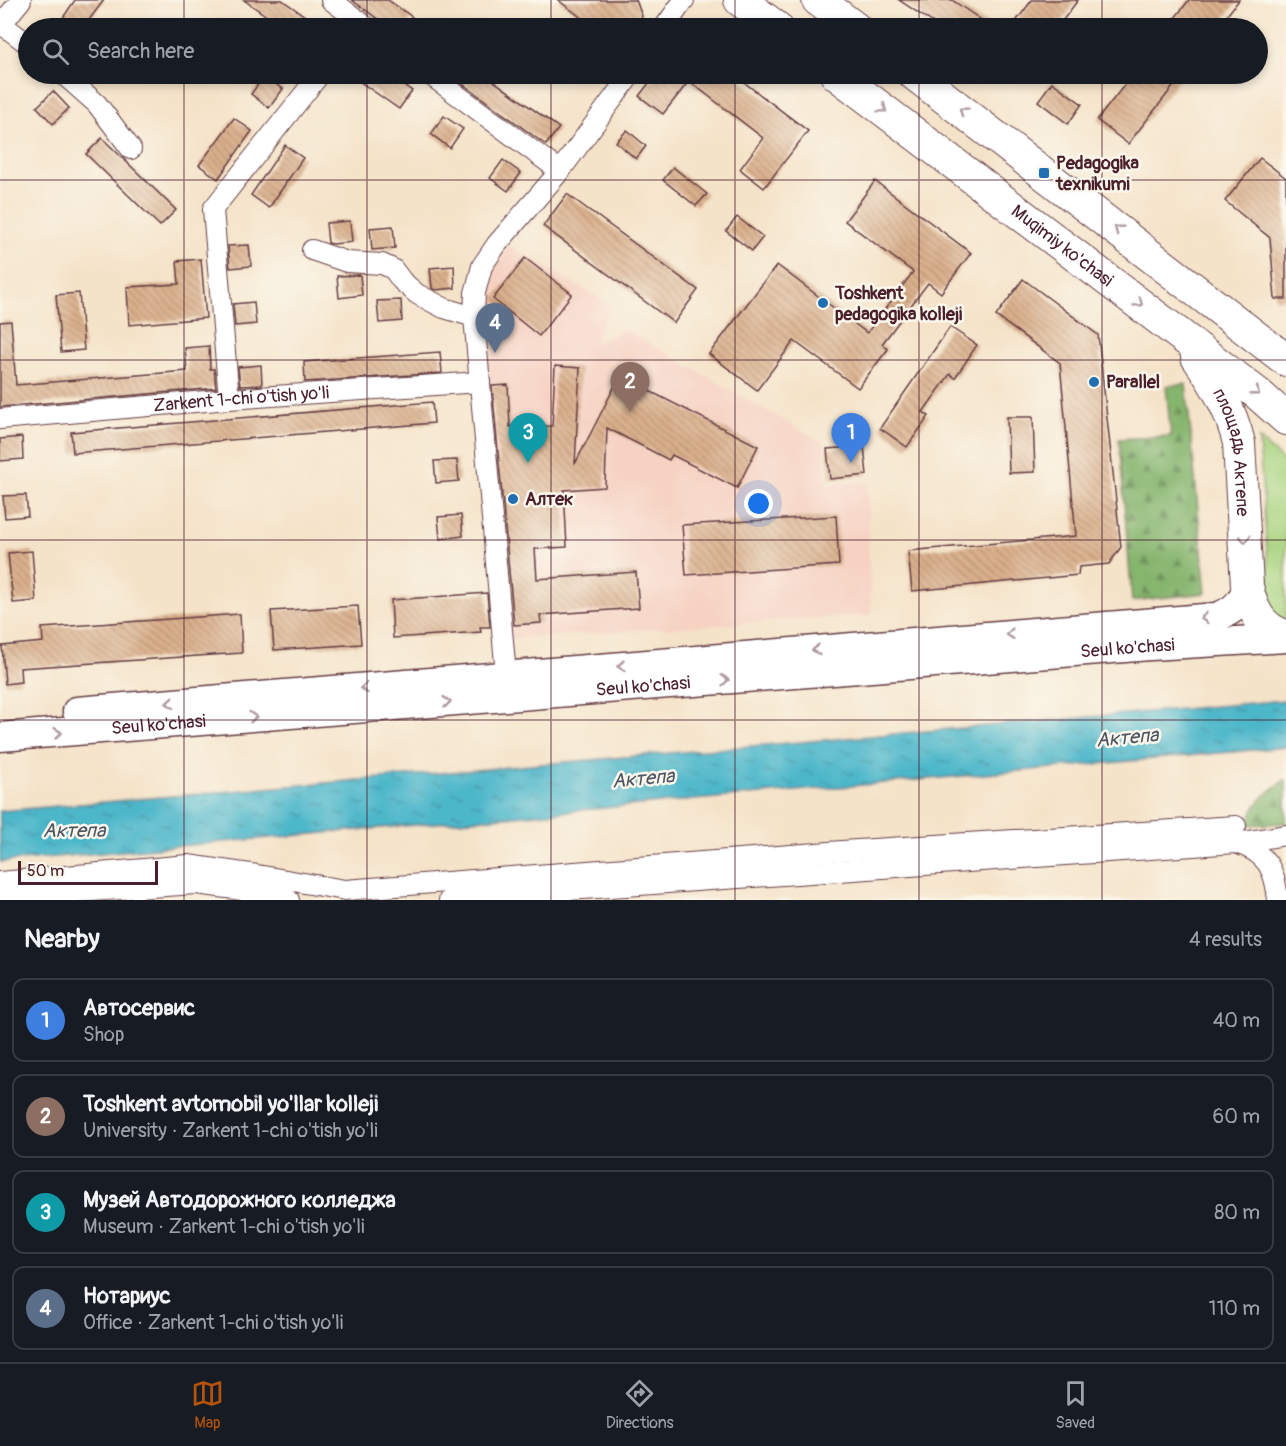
<!DOCTYPE html>
<html lang="en">
<head>
<meta charset="utf-8">
<style>
  body { margin:0; font-family:Pangolin,sans-serif; background:#242831; color:#f1f3f6 }
  .scale { position:absolute; left:18px; bottom:15px; width:140px; box-sizing:border-box; padding-left:6px; border:3px solid #4a1f2b; border-top:0; font-size:16px; line-height:21px; white-space:nowrap; color:#4a1f2b; -webkit-text-stroke:4px #fbf7ec; paint-order:stroke }
  .you { position:absolute; left:759px; top:504px; width:21px; height:21px; margin:-15px; border:4px solid #fff; border-radius:50%; background:#1a73e8; box-shadow:0 0 0 9px #1a73e833 }
  .badge { display:grid; place-items:center; width:39px; height:39px; border-radius:50%; background:#b45309; color:#fff; font-size:20px; font-weight:700 }
  .pin { position:absolute; translate:-50% -50px; filter:drop-shadow(0 2px 3px #0008) }
  .pin::after { content:''; position:absolute; top:32px; width:21px; height:18px; background:inherit; clip-path:polygon(0 0,100% 0,50% 100%) }
  .list { margin:0; padding:0; list-style:none }
  h2 { display:flex; justify-content:space-between; align-items:center; height:78px; margin:0; padding:0 24px; font-size:26px }
  h2 small { font-size:20px; font-weight:400; color:#9ea1a6 }
  .list li { display:grid; grid-template-columns:39px 1fr auto; gap:18px; align-items:center; box-sizing:border-box; height:84px; margin:0 12px 12px; padding:0 12px; border:2px solid #363941; border-radius:12px }
  .list b { display:block; font-size:22px; white-space:nowrap }
  .list p { margin:0; font-size:20px; white-space:nowrap; color:#9ea1a6 }
  .list em { font-size:20px; font-style:normal; color:#9ea1a6 }
  .icon { flex:none; width:33px; height:33px; fill:none; stroke:currentColor; stroke-width:2; stroke-linecap:round; stroke-linejoin:round }
  .map { position:relative; flex:none; width:1286px; height:900px; overflow:hidden }
  .search { position:absolute; background:#171b24; box-shadow:0 3px 9px #0003; left:18px; right:18px; top:18px; height:66px; display:flex; align-items:center; gap:15px; box-sizing:border-box; padding:0 21px; border-radius:33px; color:#9ea1a6; font-size:22px }
  .sheet { height:462px; background:#171b24 }
  nav { display:flex; justify-content:space-around; align-items:center; box-sizing:border-box; height:84px; border-top:2px solid #363941; background:#171b24; font-size:16px; color:#9ea1a6 }
  nav a { display:grid; justify-items:center; gap:3px }
  nav .on { color:#b45309 }
  .map>svg:first-child { display:block }
  .built { fill:#f6d2c3 }
  .green { fill:#a8d37f; stroke:#797955; stroke-width:1.5 }
  .forest { fill:url(#forest-firs); stroke:#686a4c; stroke-width:1.5 }
  .water { fill:url(#water-ripples); stroke:#4c6b7a; stroke-width:1.5 }
  .building { fill:url(#building-back-hatch) }
  .lines { fill:none; stroke-linecap:round; stroke-linejoin:round }
  .street-casing { stroke:#643c43; stroke-width:22 }
  .secondary-casing { stroke:#643c43; stroke-width:31 }
  .primary-casing { stroke:#643c43; stroke-width:34 }
  .street { stroke:#fff; stroke-width:20 }
  .secondary { stroke:#fff; stroke-width:28 }
  .primary { stroke:#fff; stroke-width:32 }
  .oneway { stroke:#ae9aa0 }
  .grid { fill:none; stroke:#4a1f2b; stroke-width:1.5; stroke-opacity:0.55 }
  .poi-dot { fill:#1f6fb2; stroke:#fbf7ec; stroke-width:2 }
  .labels { text-anchor:middle; stroke-width:5; stroke-linejoin:round; paint-order:stroke }
  .poi-label { font-size:18px; font-weight:bold; fill:#4a1f2b; stroke:#fbf7ec; text-anchor:start }
  .street-label { font-size:18px; fill:#4a1f2b; stroke:#fbf7ec }
  .water-label { font-size:20px; font-style:italic; fill:#4b5463; stroke:#fbf7ec }
</style>
</head>
<body>
<div class="map">
<svg width="1286" height="900" viewBox="0 0 1286 900">
  <defs>
    <pattern id="forest-firs" width="22" height="20" patternUnits="userSpaceOnUse" patternTransform="scale(1.5)"><rect width="22" height="20" fill="#86b56e"/><path d="M5 1l3.5 6h-7zM16 11l3.5 6h-7z" fill="#70935b"/></pattern>
    <pattern id="water-ripples" width="26" height="14" patternUnits="userSpaceOnUse" patternTransform="scale(1.5)"><rect width="26" height="14" fill="#4db7ca"/><path d="M2 4q2-2 4 0t4 0M15 11q2-2 4 0t4 0" fill="none" stroke="#4294a4"/></pattern>
    <pattern id="building-back-hatch" width="6" height="6" patternUnits="userSpaceOnUse" patternTransform="scale(1.5)"><rect width="6" height="6" fill="#dbb18d"/><path d="M-1 5l2 2M0 0l6 6M5-1l2 2" fill="none" stroke="#b48f73"/></pattern>
  </defs>
  <rect width="100%" height="100%" fill="#fbf7ec"/>
  <filter id="ink" filterUnits="userSpaceOnUse"><feTurbulence type="fractalNoise" baseFrequency=".0167" numOctaves="2"/><feDisplacementMap in="SourceGraphic" scale="12" xChannelSelector="R" yChannelSelector="G"/><feConvolveMatrix kernelMatrix="1 2 1 2 8 2 1 2 1" color-interpolation-filters="sRGB"/></filter>
  <filter id="wash" filterUnits="userSpaceOnUse"><feTurbulence type="fractalNoise" baseFrequency=".008" numOctaves="4" result="noise"/><feDisplacementMap in="SourceGraphic" scale="24" xChannelSelector="R" yChannelSelector="G"/><feGaussianBlur stdDeviation="1.35" result="paint"/><feColorMatrix in="noise" values="0 0 0 0 0 0 0 0 0 0 0 0 0 0 0 0 0 1.4 0 .05"/><feComposite in="paint" operator="in"/></filter>
  <g filter="url(#wash)">
    <rect width="100%" height="100%" fill="#f5e3c9"/>
    <polygon class="built" points="507,245 611,305 593,343 626,330 824,443 827,484 867,482 871,615 506,639 483,281"/>
    <polygon class="green" points="1259,439 1286,464 1286,624 1271,611"/>
    <g class="forest">
      <polygon points="1186,384 1206,593 1132,601 1119,439 1171,436 1166,386"/>
      <path d="M 1286,779 L 1286,823 L 1248,825 C 1252,803 1268,792 1286,779 Z"/>
    </g>
    <polygon class="water" points="1286,700 1286,747 0,862 0,811"/>
    <g id="blocks">
      <g class="building">
        <polygon points="75,0 104,0 83,28 56,28"/>
        <polygon points="244,0 282,0 322,28 284,28"/>
        <polygon points="352,0 388,0 412,17 404,28 390,28"/>
        <polygon points="558,0 636,0 642,16 639,28 595,28"/>
        <polygon points="899,0 952,0 993,28 941,28"/>
        <polygon points="1032,0 1078,0 1057,28 1011,28"/>
        <polygon points="1189,0 1239,0 1217,28 1167,28"/>
        <polygon points="349,74 388,74 412,91 399,109"/>
        <polygon points="467,74 484,74 559,128 546,145 460,82"/>
        <polygon points="656,74 733,74 808,131 764,188 740,169 763,138 689,81 663,114 639,96"/>
        <polygon points="1133,74 1183,74 1128,144 1097,120"/>
        <polygon points="264,76 283,89 269,108 251,94"/>
        <polygon points="1052,82 1082,104 1068,124 1038,101"/>
        <polygon points="53,91 69,108 53,124 37,107"/>
        <polygon points="444,116 463,129 450,148 431,134"/>
        <polygon points="234,118 252,131 218,179 199,165"/>
        <polygon points="627,130 646,146 636,159 616,142"/>
        <polygon points="102,138 176,210 160,226 86,154"/>
        <polygon points="285,145 303,158 269,208 251,195"/>
        <polygon points="1260,158 1286,178 1286,299 1275,299 1270,238 1225,201"/>
        <polygon points="503,160 521,173 508,191 490,178"/>
        <polygon points="673,167 707,194 696,206 663,180"/>
        <polygon points="875,181 971,253 941,293 928,283 882,344 888,349 858,388 794,341 757,390 709,354 777,265 867,333 913,272 845,221"/>
        <polygon points="567,194 698,290 674,323 543,226"/>
        <polygon points="737,217 763,237 752,251 726,231"/>
        <polygon points="350,221 352,242 333,244 328,243 326,223"/>
        <polygon points="393,226 395,248 372,250 370,228"/>
        <polygon points="249,245 251,266 230,268 228,246"/>
        <polygon points="525,258 572,294 539,336 493,299"/>
        <polygon points="201,259 206,318 129,325 127,287 179,284 177,261"/>
        <polygon points="454,266 455,288 435,290 432,288 430,268"/>
        <polygon points="360,275 362,295 339,298 337,276"/>
        <polygon points="1023,279 1098,335 1121,547 1109,564 1079,567 1078,575 912,591 908,551 1076,536 1060,363 996,316"/>
        <polygon points="79,293 84,350 61,352 56,295"/>
        <polygon points="401,300 402,321 379,323 377,301"/>
        <polygon points="254,302 256,324 235,326 233,304"/>
        <polygon points="11,321 16,385 187,371 185,348 209,346 210,369 214,369 216,388 0,407 0,322"/>
        <polygon points="950,327 977,345 955,378 950,374 923,412 929,416 907,447 880,428"/>
        <polygon points="440,352 442,373 305,382 304,362"/>
        <polygon points="261,365 262,385 240,386 238,367"/>
        <polygon points="555,366 580,368 575,464 620,376 758,446 737,488 672,455 669,460 607,428 605,487 564,490 567,547 535,549 537,579 636,572 639,608 540,615 541,623 514,625 492,386 508,385 510,427 552,426"/>
        <polygon points="432,402 434,423 73,453 71,432"/>
        <polygon points="1007,417 1033,417 1035,472 1009,473"/>
        <polygon points="22,437 23,459 0,461 0,439"/>
        <polygon points="864,446 867,475 830,479 827,449"/>
        <polygon points="457,460 459,481 436,483 434,461"/>
        <polygon points="26,495 28,516 5,518 3,496"/>
        <polygon points="461,515 463,536 440,539 438,517"/>
        <polygon points="836,516 839,565 686,575 682,525"/>
        <polygon points="32,551 36,601 13,603 8,553"/>
        <polygon points="487,593 490,627 480,627 481,632 393,638 391,600"/>
        <polygon points="358,606 361,644 274,650 271,611"/>
        <polygon points="240,614 242,653 20,668 21,682 5,684 2,646 43,642 42,628"/>
      </g>
    </g>
  </g>
  <g filter="url(#ink)">
    <use href="#blocks" fill-opacity="0" stroke="#643c43" stroke-width="1.5"/>
    <g class="lines">
      <g class="street-casing">
        <g id="street">
          <polyline points="331,0 368,28"/>
          <polyline points="0,23 28,44"/>
          <polyline points="0,26 21,0"/>
          <polyline points="664,28 684,0"/>
          <polyline points="63,74 97,104 131,149"/>
          <polyline points="429,74 560,171"/>
          <polyline points="312,250 347,262 382,264 393,269 402,281 417,294 444,308 474,317"/>
          <polyline points="229,399 213,209 320,74"/>
          <path id="s1" d="M 0,419 L 229,399 L 480,382"/>
          <polyline points="507,686 474,317 475,293 482,266 497,244 560,171 631,74"/>
          <path d="M 1236,843 C 1267,853 1275,869 1278,900"/>
          <polyline points="0,882 188,865 257,875 345,890 842,851 1236,826"/>
          <polyline points="0,897 196,884 258,892 289,900"/>
          <polyline points="449,900 540,892 1236,843 1286,835"/>
        </g>
      </g>
      <g class="secondary-casing">
        <g id="secondary">
          <path d="M 77,711 L 1216,617 C 1233,612 1243,602 1247,586"/>
          <path id="s2" d="M 0,737 L 1150,646 L 1286,638"/>
        </g>
      </g>
      <g class="primary-casing">
        <g id="primary">
          <polyline points="740,0 777,28"/>
          <polyline points="818,0 855,28"/>
          <path id="s3" d="M 836,74 L 1258,394 L 1286,419"/>
          <polyline points="914,74 1286,360"/>
          <path id="s4" d="M 1197,357 C 1216,384 1231,410 1239,443 L 1247,586 C 1252,610 1261,629 1286,636"/>
        </g>
      </g>
      <use href="#street" class="street"/>
      <use href="#secondary" class="secondary"/>
      <use href="#primary" class="primary"/>
    </g>
    <defs><path id="oneway-chevron" d="M-2-3.5L2.5 0L-2 3.5" fill="none" stroke-width="1.6" stroke-linecap="round" stroke-linejoin="round" transform="scale(1.5)"/></defs>
    <g class="oneway">
      <use href="#oneway-chevron" transform="translate(883 109) rotate(37)"/>
      <use href="#oneway-chevron" transform="translate(963 111) rotate(-143)"/>
      <use href="#oneway-chevron" transform="translate(1118 229) rotate(-143)"/>
      <use href="#oneway-chevron" transform="translate(1139 303) rotate(37)"/>
      <use href="#oneway-chevron" transform="translate(1256 392) rotate(39)"/>
      <use href="#oneway-chevron" transform="translate(1245 539) rotate(87)"/>
      <use href="#oneway-chevron" transform="translate(1204 618) rotate(175)"/>
      <use href="#oneway-chevron" transform="translate(1010 634) rotate(175)"/>
      <use href="#oneway-chevron" transform="translate(816 650) rotate(175)"/>
      <use href="#oneway-chevron" transform="translate(621 666) rotate(175)"/>
      <use href="#oneway-chevron" transform="translate(725 680) rotate(-5)"/>
      <use href="#oneway-chevron" transform="translate(364 688) rotate(175)"/>
      <use href="#oneway-chevron" transform="translate(447 702) rotate(-5)"/>
      <use href="#oneway-chevron" transform="translate(170 703) rotate(175)"/>
      <use href="#oneway-chevron" transform="translate(253 717) rotate(-5)"/>
      <use href="#oneway-chevron" transform="translate(58 733) rotate(-5)"/>
    </g>
  </g>
  <path class="grid" d="M 184,0 L 184,28M 367,0 L 367,28M 551,0 L 551,28M 735,0 L 735,28M 919,0 L 919,28M 1102,0 L 1102,28M 184,74 L 184,900M 367,74 L 367,900M 551,74 L 551,900M 735,74 L 735,900M 919,74 L 919,900M 1102,74 L 1102,900M 0,180 L 1286,180M 0,360 L 1286,360M 0,540 L 1286,540M 0,720 L 1286,720"/>
  <g class="poi-dot">
    <rect x="1038" y="167" width="12" height="12" rx="3"/>
    <circle cx="823" cy="303" r="6"/>
    <circle cx="1094" cy="382" r="6"/>
    <circle cx="513" cy="499" r="6"/>
  </g>
  <g class="labels">
    <g class="poi-label">
      <text x="1056" y="169">Pedagogika<tspan x="1056" dy="21">texnikumi</tspan></text>
      <text x="835" y="299">Toshkent<tspan x="835" dy="21">pedagogika kolleji</tspan></text>
      <text x="1106" y="388">Parallel</text>
      <text x="525" y="505">Алтек</text>
    </g>
    <g class="street-label">
      <text dy="6" stroke="none"><textPath href="#s3" startOffset="284">Muqimiy ko'chasi</textPath></text>
      <text dy="6" stroke="none"><textPath href="#s1" startOffset="242">Zarkent 1-chi o'tish yo'li</textPath></text>
      <text dy="6" stroke="none"><textPath href="#s4" startOffset="104">площадь Актепе</textPath></text>
      <text dy="6" stroke="none"><textPath href="#s2" startOffset="1131">Seul ko'chasi</textPath></text>
      <text dy="6" stroke="none"><textPath href="#s2" startOffset="645">Seul ko'chasi</textPath></text>
      <text dy="6" stroke="none"><textPath href="#s2" startOffset="159">Seul ko'chasi</textPath></text>
    </g>
    <g class="water-label">
      <text transform="translate(1127 737) rotate(-5)" y="7">Актепа</text>
      <text transform="translate(643 778) rotate(-5)" y="7">Актепа</text>
      <text x="74" y="837">Актепа</text>
    </g>
  </g>
</svg>
<div class="scale">50 m</div>
<div class="you"></div>
<div class="pin badge" style="left:851px;top:463px;background:#3f7fe0">1</div>
<div class="pin badge" style="left:630px;top:412px;background:#8d6e63">2</div>
<div class="pin badge" style="left:528px;top:463px;background:#0f9aa8">3</div>
<div class="pin badge" style="left:495px;top:353px;background:#5c6f8a">4</div>
<div class="search"><svg class="icon" aria-label="search" viewBox="0 0 24 24"><circle cx="10" cy="10" r="6"/><path d="M15 15l6 6"/></svg>Search here</div>
</div>
<section class="sheet">
<h2>Nearby<small>4 results</small></h2>
<ul class="list">
<li><span class="badge" style="background:#3f7fe0">1</span><div><b>Автосервис</b><p>Shop</p></div><em>40 m</em></li>
<li><span class="badge" style="background:#8d6e63">2</span><div><b>Toshkent avtomobil yo'llar kolleji</b><p>University · Zarkent 1-chi o'tish yo'li</p></div><em>60 m</em></li>
<li><span class="badge" style="background:#0f9aa8">3</span><div><b>Музей Автодорожного колледжа</b><p>Museum · Zarkent 1-chi o'tish yo'li</p></div><em>80 m</em></li>
<li><span class="badge" style="background:#5c6f8a">4</span><div><b>Нотариус</b><p>Office · Zarkent 1-chi o'tish yo'li</p></div><em>110 m</em></li>
</ul>
</section>
<nav>
<a class="on"><svg class="icon" aria-label="map" viewBox="0 0 24 24"><path d="M3 6l6-2 6 2 6-2v14l-6 2-6-2-6 2zM9 4v14M15 6v14"/></svg>Map</a>
<a><svg class="icon" aria-label="directions" viewBox="0 0 24 24"><path d="M12 3l9 9-9 9-9-9zM9 14v-3h6M13 9l2 2-2 2"/></svg>Directions</a>
<a><svg class="icon" aria-label="saved" viewBox="0 0 24 24"><path d="M7 4h10v16l-5-4-5 4z"/></svg>Saved</a>
</nav>
</body>
</html>
